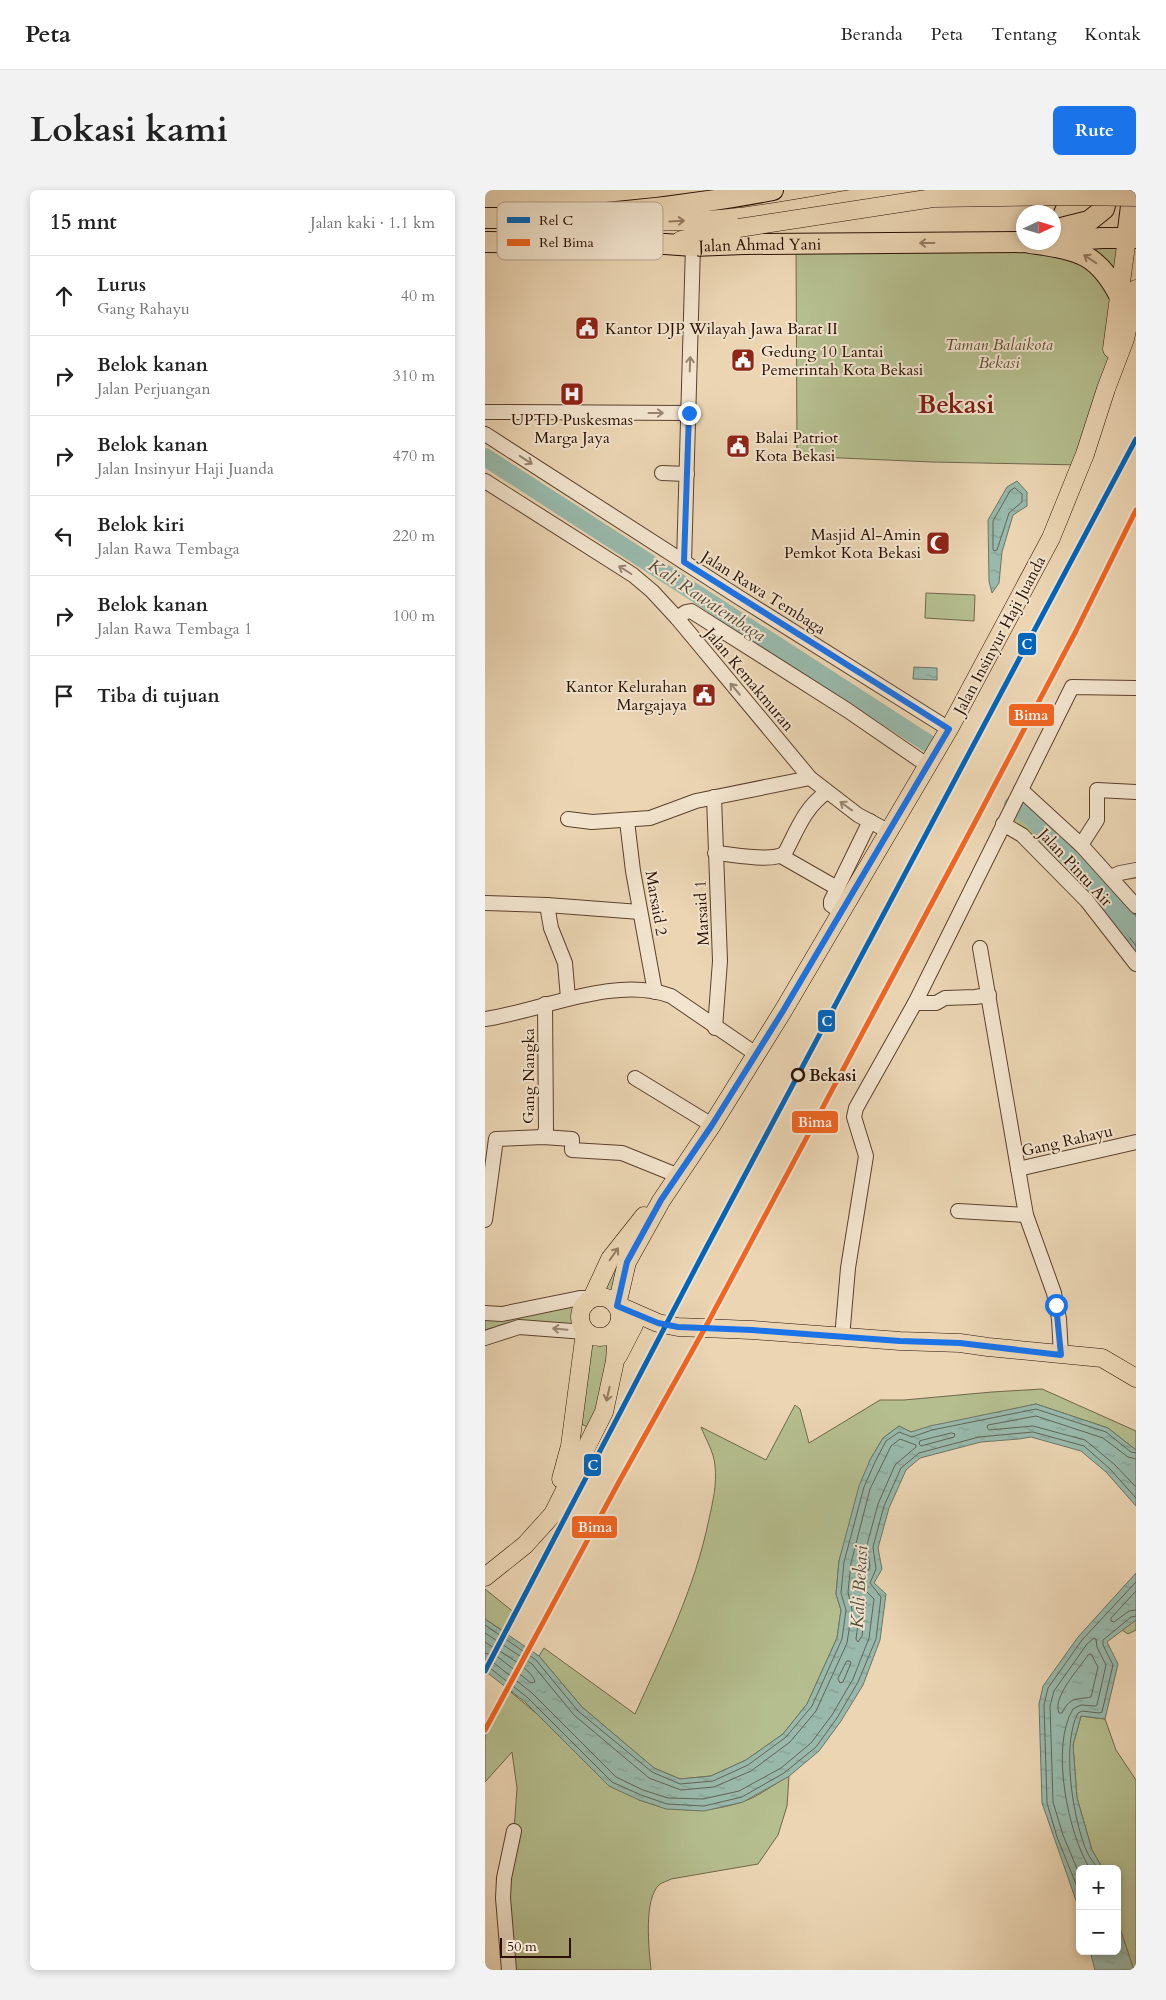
<!DOCTYPE html>
<html lang="id">
<head>
<meta charset="utf-8">
<style>
  body { margin:0; font-family:Cardo,serif; background:#f2f2f2; color:#222 }
  .controls { position:absolute; right:15px; bottom:15px; display:grid; overflow:hidden; border-radius:8px; box-shadow:0 2px 8px #0003 }
  .controls button { width:45px; height:45px; display:grid; place-items:center; padding:0; border:0; border-bottom:1px solid #e0e0e0; background:#fff; color:#222; font:25px sans-serif }
  .compass { position:absolute; left:531px; top:15px; width:45px; height:45px; border-radius:50%; background:#fff; box-shadow:0 2px 8px #0003; rotate:86deg }
  .scale { position:absolute; left:15px; bottom:12px; width:71px; box-sizing:border-box; padding-left:5px; border:2px solid #2b1000; border-top:0; font-size:14px; line-height:18px; white-space:nowrap; color:#2b1000; -webkit-text-stroke:4px #f2e4ce; paint-order:stroke }
  .stop { position:absolute; width:15px; height:15px; margin:-11px; border:4px solid #1a73e8; border-radius:50%; background:#fff }
  .stop.end { background:#1a73e8; border-color:#fff; box-shadow:0 1px 5px #0008 }
  .list { margin:0; padding:0; list-style:none }
  h2 { display:flex; justify-content:space-between; align-items:center; height:65px; margin:0; padding:0 20px; font-size:21px }
  h2 small { font-size:16px; font-weight:400; color:#767676 }
  .list li { display:grid; grid-template-columns:32px 1fr auto; gap:15px; align-items:center; box-sizing:border-box; height:80px; padding:0 20px; border-top:1px solid #e0e0e0 }
  .list b { display:block; font-size:19px; white-space:nowrap }
  .list p { margin:0; font-size:16px; white-space:nowrap; color:#767676 }
  .list em { font-size:16px; font-style:normal; color:#767676 }
  .icon { flex:none; width:28px; height:28px; fill:none; stroke:currentColor; stroke-width:2; stroke-linecap:round; stroke-linejoin:round }
  .map { position:relative; flex:none; width:651px; height:1780px; overflow:hidden; border-radius:8px }
  header { display:flex; align-items:center; gap:30px; box-sizing:border-box; height:70px; padding:0 25px; background:#fff; border-bottom:1px solid #e0e0e0 }
  header strong { font-size:24px }
  nav { display:flex; gap:28px; margin-inline-start:auto; font-size:18px }
  .intro { display:flex; align-items:center; justify-content:space-between; box-sizing:border-box; height:120px; padding:0 30px }
  h1 { margin:0; font-size:35px }
  .button { padding:12px 22px; border-radius:8px; background:#1a73e8; color:#fff; font-size:18px; font-weight:700 }
  main { display:flex; gap:30px; padding:0 30px }
  aside { flex:1; background:#fff; border-radius:8px; box-shadow:0 2px 8px #0003 }
  .map>svg:first-child { display:block }
  .green { fill:#b5be8f; stroke:#706748 }
  .water { fill:url(#water-ripples); stroke:#6c7567 }
  .lines { fill:none; stroke-linecap:round; stroke-linejoin:round }
  .shore { stroke:#626456; stroke-width:1 }
  .river { stroke:#98b9ab; stroke-width:18 }
  .minor-casing { stroke:#5b412d; stroke-width:16 }
  .major-casing { stroke:#2b1000; stroke-width:19 }
  .highway-casing { stroke:#2b1000; stroke-width:22 }
  .minor { stroke:#f2e4ce; stroke-width:14 }
  .major { stroke:#ebd5b3; stroke-width:18 }
  .highway { stroke:#ebd5b3; stroke-width:20 }
  .major-bridge-casing { stroke:#2b1000; stroke-width:19; stroke-linecap:butt }
  .major-bridge { stroke:#ebd5b3; stroke-width:18 }
  .rail-1-casing { stroke:#f2e4ce; stroke-width:9 }
  .rail-2-casing { stroke:#f2e4ce; stroke-width:9 }
  .rail-1 { stroke:#0065bd; stroke-width:5 }
  .rail-2 { stroke:#f26522; stroke-width:5 }
  .oneway { stroke:#957c62 }
  .oneway2 { stroke:#988571 }
  .route { stroke:#1a73e8; stroke-width:6 }
  .stop-dot { fill:#f2e4ce; stroke:#2b1000; stroke-width:2.5 }
  .labels { text-anchor:middle; stroke-width:4; stroke-linejoin:round; paint-order:stroke }
  .street-label { font-size:16px; fill:#2b1000; stroke:#f2e4ce }
  .poi-label { font-size:16px; fill:#2b1000; stroke:#f2e4ce; text-anchor:start }
  .park-label { font-size:16px; font-style:italic; fill:#5b4d32; stroke:#f2e4ce }
  .stop-label { font-size:16px; font-weight:bold; fill:#2b1000; stroke:#f2e4ce; text-anchor:start }
  .water-label { font-size:18px; font-style:italic; fill:#514b3c; stroke:#f2e4ce }
  .town-label { font-size:26px; font-weight:bold; fill:#7a1f14; stroke:#f2e4ce }
  .key { fill:#f2e4ce; stroke:#b6a490; stroke-width:1 }
  .key-label { font-size:14px; fill:#2b1000 }
  .line-badge { stroke:#f2e4ce; stroke-width:2 }
  .badge-label { font-size:14px; text-anchor:middle; font-weight:bold; fill:#fff }
</style>
</head>
<body>
<header>
<strong>Peta</strong>
<nav><a>Beranda</a><a>Peta</a><a>Tentang</a><a>Kontak</a></nav>
</header>
<div class="intro"><h1>Lokasi kami</h1><a class="button">Rute</a></div>
<main>
<aside>
<h2>15 mnt<small>Jalan kaki · 1.1 km</small></h2>
<ul class="list">
<li><svg class="icon" aria-label="ahead" viewBox="0 0 24 24"><path d="M12 20V5M6 11l6-6 6 6"/></svg><div><b>Lurus</b><p>Gang Rahayu</p></div><em>40 m</em></li>
<li><svg class="icon" aria-label="right" viewBox="0 0 24 24"><path d="M7 20v-9h11M14 6l5 5-5 5"/></svg><div><b>Belok kanan</b><p>Jalan Perjuangan</p></div><em>310 m</em></li>
<li><svg class="icon" aria-label="right" viewBox="0 0 24 24"><path d="M7 20v-9h11M14 6l5 5-5 5"/></svg><div><b>Belok kanan</b><p>Jalan Insinyur Haji Juanda</p></div><em>470 m</em></li>
<li><svg class="icon" aria-label="left" viewBox="0 0 24 24"><path d="M17 20v-9H6M10 6l-5 5 5 5"/></svg><div><b>Belok kiri</b><p>Jalan Rawa Tembaga</p></div><em>220 m</em></li>
<li><svg class="icon" aria-label="right" viewBox="0 0 24 24"><path d="M7 20v-9h11M14 6l5 5-5 5"/></svg><div><b>Belok kanan</b><p>Jalan Rawa Tembaga 1</p></div><em>100 m</em></li>
<li><svg class="icon" aria-label="arrive" viewBox="0 0 24 24"><path d="M6 21V4h12l-3 4 3 4H6"/></svg><div><b>Tiba di tujuan</b></div></li>
</ul>
</aside>
<div class="map">
<svg width="651" height="1780" viewBox="0 0 651 1780">
  <defs>
    <pattern id="water-ripples" width="26" height="14" patternUnits="userSpaceOnUse" patternTransform="scale(1.25)"><rect width="26" height="14" fill="#98b9ab"/><path d="M2 4q2-2 4 0t4 0M15 11q2-2 4 0t4 0" fill="none" stroke="#839e91"/></pattern>
  </defs>
  <rect width="100%" height="100%" fill="#ebd5b3"/>
  <filter id="stains"><feTurbulence type="fractalNoise" baseFrequency=".004" numOctaves="4"/><feColorMatrix values="0 0 0 0 .2 0 0 0 0 .09 0 0 0 0 .02 0 0 0 .5 -.17"/></filter>
  <radialGradient id="worn" r=".72"><stop offset=".6" stop-color="#630" stop-opacity="0"/><stop offset="1" stop-color="#630" stop-opacity=".3"/></radialGradient>
  <g class="green">
    <polygon points="642,48 621,199 595,275 446,272 312,266 311,53"/>
    <polygon points="441,403 490,405 489,431 440,428"/>
    <polygon points="536,600 626,687 602,711 518,634"/>
    <path d="M 154,1031 L 129,1112 C 122,1107 116,1105 108,1109 C 82,1123 100,1155 125,1145 L 112,1235 L 102,1237 L 93,1232 L 100,1142 L 49,1137 L 0,1148 L 0,1123 L 107,1108 Z"/>
    <path d="M 557,1199 L 651,1241 L 651,1260 L 623,1238 L 551,1214 L 426,1242 L 414,1236 L 398,1248 L 385,1270 L 354,1371 L 351,1404 L 356,1420 L 352,1448 L 322,1514 L 298,1544 L 261,1570 L 226,1586 L 195,1589 L 169,1578 L 97,1517 L 54,1466 L 59,1458 L 150,1524 C 179,1460 210,1398 224,1329 C 228,1311 232,1294 230,1276 C 229,1262 221,1250 216,1237 L 281,1270 L 310,1215 L 315,1219 L 324,1253 L 395,1210 L 419,1210 L 507,1202 Z"/>
    <polygon points="0,1399 31,1424 21,1443 0,1429"/>
    <polygon points="651,1430 651,1440 643,1444 637,1440"/>
    <path d="M 20,1497 L 154,1610 C 191,1622 219,1624 257,1612 C 273,1607 289,1594 304,1586 L 302,1616 L 293,1645 L 273,1674 L 186,1689 C 183,1691 178,1692 175,1694 C 158,1708 164,1760 166,1780 L 24,1780 L 18,1708 L 29,1641 L 32,1598 L 27,1562 L 0,1592 L 0,1547 Z"/>
    <polygon points="596,1526 620,1529 631,1560 651,1590 651,1780 649,1780 632,1730 632,1679 618,1679 607,1660 592,1608 588,1555"/>
  </g>
  <g class="water">
    <polygon points="532,291 542,302 542,316 528,325 517,362 514,393 507,403 504,391 503,330 522,297"/>
    <polygon points="429,477 452,478 452,490 428,489"/>
    <polygon points="626,687 651,716 651,774 602,711"/>
    <polygon points="551,1214 623,1238 651,1260 651,1316 621,1282 596,1261 546,1247 534,1249 496,1252 435,1268 421,1280 404,1318 393,1358 397,1379 389,1393 401,1404 395,1450 378,1495 356,1531 334,1561 303,1587 258,1612 219,1621 181,1619 154,1610 124,1596 40,1512 0,1481 0,1429 54,1466 97,1517 169,1578 195,1589 226,1586 261,1570 298,1544 322,1514 352,1448 356,1420 351,1404 354,1371 374,1296 385,1270 398,1248 414,1236 426,1242 445,1236"/>
    <polygon points="651,1383 651,1430 622,1452 633,1474 620,1529 596,1526 588,1555 592,1608 607,1660 618,1679 595,1679 595,1722 557,1613 554,1514 558,1496 593,1447"/>
    <polygon points="632,1730 649,1780 610,1780 605,1761 632,1761"/>
  </g>
  <g class="lines">
    <g class="shore">
      <polygon points="530,298 537,304 537,312 524,323 512,360 509,361 508,359 508,331 525,301"/>
      <polyline points="651,725 642,722 626,705 618,711 651,756"/>
      <polygon points="467,1243 470,1244 469,1247 436,1256 434,1254 435,1251"/>
      <polyline points="651,1269 643,1267 618,1248 551,1226 503,1235 502,1237 504,1240 548,1236 600,1250 629,1274 651,1297"/>
      <polyline points="651,1401 626,1428 626,1431 629,1432 644,1421 651,1420"/>
      <polygon points="374,1406 381,1412 377,1446 373,1452 371,1449 375,1420 372,1408"/>
      <polyline points="0,1435 51,1470 93,1521 167,1582 195,1594 228,1591 263,1575 301,1547 327,1516 357,1449 361,1420 356,1403 359,1372 379,1297 390,1272 401,1251 414,1242 427,1247 447,1240 551,1219 621,1242 646,1262 651,1263"/>
      <polyline points="0,1443 47,1474 89,1525 164,1588 196,1600 229,1597 266,1581 305,1552 331,1521 362,1453 367,1420 363,1402 366,1373 385,1299 406,1256 415,1249 431,1255 431,1257 410,1275 393,1314 382,1355 385,1377 379,1388 378,1394 380,1400 389,1409 384,1448 368,1489 347,1525 326,1553 296,1578 254,1601 218,1609 183,1608 158,1600 131,1587 47,1503 9,1473 0,1471"/>
      <path d="M 0,1452 C 13,1461 47,1478 50,1492 L 46,1493 L 13,1467 L 0,1463"/>
      <path d="M 606,1464 L 613,1477 L 606,1507 C 592,1510 585,1506 577,1523 L 574,1523 C 567,1507 594,1479 603,1465 Z"/>
      <polygon points="362,1471 365,1471 366,1473 358,1492 355,1493 353,1489"/>
      <polyline points="0,1477 5,1478 43,1508 127,1592 156,1605 182,1614 219,1616 257,1607 299,1583 331,1557 352,1528 373,1492 391,1449 396,1407 385,1393 391,1379 388,1357 399,1316 416,1278 434,1263 494,1247 548,1242 599,1256 625,1279 651,1308"/>
      <path d="M 613,1679 C 609,1673 605,1668 602,1662 C 588,1630 576,1555 593,1523 L 597,1521 L 614,1523 L 617,1522 L 628,1475 L 618,1455 L 618,1450 L 646,1427 L 651,1426"/>
      <path d="M 595,1686 L 578,1645 L 568,1612 L 565,1516 L 569,1501 L 602,1454 L 609,1448 L 611,1449 L 612,1457 L 621,1475 L 612,1515 L 610,1516 L 596,1515 L 588,1519 C 565,1556 583,1644 605,1679"/>
      <polyline points="595,1704 572,1647 562,1613 559,1515 563,1498 597,1450 651,1392"/>
    </g>
    <g class="river">
      <polyline points="0,267 444,554"/>
      <polyline points="528,615 545,626 563,644 651,741"/>
    </g>
    <g class="minor-casing">
      <g id="minor">
        <polyline points="0,222 203,223"/>
        <polyline points="0,244 255,408 464,539"/>
        <polyline points="177,283 202,284"/>
        <polyline points="0,291 148,385 167,401 192,428 325,588 373,625 403,641"/>
        <polyline points="199,372 208,56"/>
        <polyline points="192,428 201,422 206,421 362,520 442,575"/>
        <polyline points="536,600 596,655 651,716"/>
        <polyline points="229,607 235,771 230,838"/>
        <polyline points="83,629 107,632 165,628 211,611 325,588"/>
        <polyline points="142,631 148,681 170,802"/>
        <polyline points="518,634 537,645 602,711 651,774"/>
        <polyline points="596,655 612,630 612,600 651,602"/>
        <path d="M 230,663 C 247,664 288,673 300,663 C 312,640 320,617 342,602"/>
        <polyline points="296,666 352,698"/>
        <polyline points="626,687 635,683 651,680"/>
        <polyline points="0,713 62,715 155,722"/>
        <polyline points="62,715 66,738 80,773 83,808"/>
        <polyline points="356,722 346,715 346,711 385,631"/>
        <polyline points="495,758 541,1025 569,1103 574,1129 576,1165"/>
        <polyline points="430,813 451,813 460,808 490,807 504,805"/>
        <path d="M 0,829 C 56,821 130,785 186,806 L 271,864"/>
        <polyline points="150,888 227,935"/>
        <polyline points="58,947 61,939 60,814"/>
        <polyline points="533,979 651,952"/>
        <polyline points="473,1021 541,1025"/>
        <polyline points="0,1030 11,949 58,947 87,949 87,960 137,963 194,986"/>
        <polyline points="0,1123 17,1124 95,1108 107,1108"/>
        <polyline points="0,1148 34,1137 100,1142"/>
        <polyline points="357,1148 363,1078 381,966 369,927 371,918 430,813 587,497 651,498"/>
        <polyline points="24,1780 18,1708 19,1688 29,1641"/>
      </g>
    </g>
    <g class="major-casing">
      <g id="major">
        <path d="M 113,31 C 160,32 208,33 254,27 C 311,20 368,7 425,0"/>
        <polyline points="196,50 254,38"/>
        <polyline points="651,99 640,149 621,199 600,264 566,348 464,539 298,821 227,935 176,1011 142,1072 132,1115 173,1133 193,1137 267,1140 415,1151 475,1153 503,1157 617,1168 651,1188"/>
        <polyline points="627,159 642,48"/>
        <circle cx="115" cy="1127" r="20"/>
        <polyline points="107,1108 125,1069 159,1026"/>
        <polyline points="133,1166 149,1135"/>
        <polyline points="76,1289 85,1256 100,1142"/>
        <polyline points="0,1387 40,1355 68,1324 119,1222 130,1171 132,1139"/>
      </g>
    </g>
    <g class="highway-casing">
      <g id="highway">
        <polyline points="557,22 564,5 564,0"/>
        <path d="M 0,28 C 96,28 194,18 288,0"/>
        <polyline points="568,40 604,31 619,19 624,0"/>
        <polyline points="642,48 648,0"/>
        <polyline points="571,51 617,48 651,48"/>
        <path id="s1" d="M 0,52 L 180,54 L 208,56 L 259,54 L 551,52"/>
        <path d="M 545,53 C 591,60 612,61 635,107"/>
      </g>
    </g>
    <use href="#minor" class="minor"/>
    <use href="#major" class="major"/>
    <use href="#highway" class="highway"/>
    <g class="major-bridge-casing">
      <polyline id="major-bridge" points="254,38 448,8 589,6 651,7"/>
    </g>
    <use href="#major-bridge" class="major-bridge"/>
    <g class="rail-1-casing">
      <polyline id="rail-1" points="0,1481 219,1062 651,249"/>
    </g>
    <g class="rail-2-casing">
      <polyline id="rail-2" points="0,1540 135,1290 220,1138 488,636 591,441 651,320"/>
    </g>
    <use href="#rail-1" class="rail-1"/>
    <use href="#rail-2" class="rail-2"/>
  </g>
  <defs><path id="oneway-shaft" d="M-6 0H5M1.5-3L5.5 0L1.5 3" fill="none" stroke-width="1.6" stroke-linecap="round" stroke-linejoin="round" transform="scale(1.25)"/></defs>
  <g class="oneway">
    <use href="#oneway-shaft" transform="translate(192 31) rotate(-3)"/>
    <use href="#oneway-shaft" transform="translate(442 53) rotate(180)"/>
    <use href="#oneway-shaft" transform="translate(605 69) rotate(-146)"/>
    <use href="#oneway-shaft" transform="translate(129 1064) rotate(-55)"/>
    <use href="#oneway-shaft" transform="translate(123 1204) rotate(103)"/>
  </g>
  <g class="oneway2">
    <use href="#oneway-shaft" transform="translate(205 174) rotate(-88)"/>
    <use href="#oneway-shaft" transform="translate(171 223)"/>
    <use href="#oneway-shaft" transform="translate(41 270) rotate(33)"/>
    <use href="#oneway-shaft" transform="translate(140 380) rotate(-148)"/>
    <use href="#oneway-shaft" transform="translate(250 499) rotate(-130)"/>
    <use href="#oneway-shaft" transform="translate(361 616) rotate(-144)"/>
    <use href="#oneway-shaft" transform="translate(75 1139) rotate(-175)"/>
  </g>
  <g class="lines">
    <polyline class="route" points="204,223 199,372 464,539 298,821 227,935 176,1010 142,1072 132,1116 173,1133 193,1137 267,1140 415,1151 475,1153 576,1165 571,1115"/>
  </g>
  <defs>
    <g id="civic-square" transform="scale(1.25)"><rect x="-9" y="-9" width="18" height="18" rx="4" fill="#8f2418" stroke="#f2e4ce"/><path d="M-.6-6.5H3V-4.5H.6V-3L4-1V1h2V6H-6V1h2V-1L-.6-3ZM-1.2 2.5V6h2.4V2.5Z" fill="#fff"/></g>
    <g id="hospital-square" transform="scale(1.25)"><rect x="-9" y="-9" width="18" height="18" rx="4" fill="#8f2418" stroke="#f2e4ce"/><path d="M-5-5h3v3.5h4V-5h3V5h-3V1.5h-4V5h-3Z" fill="#fff"/></g>
    <g id="mosque-square" transform="scale(1.25)"><rect x="-9" y="-9" width="18" height="18" rx="4" fill="#8f2418" stroke="#f2e4ce"/><path d="M3.5-4.9A6 6 0 1 0 3.5 4.9A5 5 0 1 1 3.5-4.9Z" fill="#fff"/></g>
  </defs>
  <g fill-rule="evenodd">
    <use href="#civic-square" x="102" y="138"/>
    <use href="#civic-square" x="258" y="170"/>
    <use href="#hospital-square" x="87" y="204"/>
    <use href="#civic-square" x="253" y="256"/>
    <use href="#mosque-square" x="453" y="353"/>
    <use href="#civic-square" x="219" y="505"/>
  </g>
  <circle class="stop-dot" cx="313" cy="885" r="6"/>
  <g class="labels">
    <g class="street-label">
      <text dy="6" stroke="none"><textPath href="#s1" startOffset="275">Jalan Ahmad Yani</textPath></text>
      <text transform="translate(279 402) rotate(32)" y="6">Jalan Rawa Tembaga</text>
      <text transform="translate(514 445) rotate(-62)" y="6">Jalan Insinyur Haji Juanda</text>
      <text transform="translate(265 489) rotate(50)" y="6">Jalan Kemakmuran</text>
      <text transform="translate(591 677) rotate(47)" y="6">Jalan Pintu Air</text>
      <text transform="translate(172 713) rotate(80)" y="6">Marsaid 2</text>
      <text transform="translate(216 723) rotate(-93)" y="6">Marsaid 1</text>
      <text transform="translate(43 886) rotate(-90)" y="6">Gang Nangka</text>
      <text transform="translate(582 950) rotate(-13)" y="6">Gang Rahayu</text>
    </g>
    <g class="poi-label">
      <text x="120" y="144">Kantor DJP Wilayah Jawa Barat II</text>
      <text x="276" y="167">Gedung 10 Lantai<tspan x="276" dy="18">Pemerintah Kota Bekasi</tspan></text>
      <text x="87" y="235" text-anchor="middle">UPTD Puskesmas<tspan x="87" dy="18">Marga Jaya</tspan></text>
      <text x="270" y="253">Balai Patriot<tspan x="270" dy="18">Kota Bekasi</tspan></text>
      <text x="436" y="350" text-anchor="end">Masjid Al-Amin<tspan x="436" dy="18">Pemkot Kota Bekasi</tspan></text>
      <text x="202" y="502" text-anchor="end">Kantor Kelurahan<tspan x="202" dy="18">Margajaya</tspan></text>
    </g>
    <g class="park-label">
      <text x="514" y="160">Taman Balaikota<tspan x="514" dy="18">Bekasi</tspan></text>
    </g>
    <g class="stop-label">
      <text x="324" y="891">Bekasi</text>
    </g>
    <g class="water-label">
      <text transform="translate(222 410) rotate(33)" y="6">Kali Rawatembaga</text>
      <text transform="translate(374 1397) rotate(-87)" y="6">Kali Bekasi</text>
    </g>
    <g class="town-label">
      <text x="471" y="223">Bekasi</text>
    </g>
  </g>
  <rect x="12" y="12" width="166" height="58" rx="8" class="key"/>
  <rect x="22" y="27" width="23" height="6" fill="#0065bd"/>
  <rect x="22" y="49" width="23" height="7" fill="#f26522"/>
  <g class="key-label">
    <text x="54" y="35">Rel C</text>
    <text x="54" y="57">Rel Bima</text>
  </g>
  <g class="line-badge">
    <rect x="532" y="442" width="20" height="24" rx="5" fill="#0065bd"/>
    <rect x="523" y="513" width="47" height="24" rx="5" fill="#f26522"/>
    <rect x="332" y="819" width="19" height="24" rx="5" fill="#0065bd"/>
    <rect x="306" y="920" width="48" height="24" rx="5" fill="#f26522"/>
    <rect x="98" y="1263" width="19" height="24" rx="5" fill="#0065bd"/>
    <rect x="86" y="1325" width="47" height="24" rx="5" fill="#f26522"/>
  </g>
  <g class="badge-label">
    <text x="542" y="459">C</text>
    <text x="546" y="530">Bima</text>
    <text x="342" y="836">C</text>
    <text x="330" y="937">Bima</text>
    <text x="108" y="1280">C</text>
    <text x="110" y="1342">Bima</text>
  </g>
  <rect width="100%" height="100%" filter="url(#stains)"/>
  <rect width="100%" height="100%" fill="url(#worn)"/>
</svg>
<div class="controls">
<button>+</button>
<button>−</button>
</div>
<svg class="compass" viewBox="-18 -18 36 36"><path d="M0-13l5 13h-10z" fill="#e53935"/><path d="M0 13l5-13h-10z" fill="#767676"/></svg>
<div class="scale">50 m</div>
<div class="stop" style="left:571px;top:1115px"></div>
<div class="stop end" style="left:204px;top:223px"></div>
</div>
</main>
</body>
</html>
